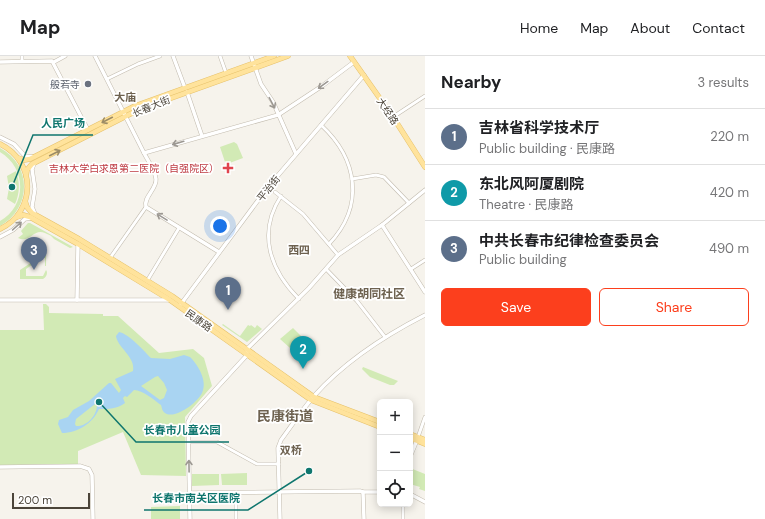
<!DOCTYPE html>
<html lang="en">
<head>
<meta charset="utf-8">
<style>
  body { margin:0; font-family:"DM Sans","Noto Sans SC",sans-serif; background:#f2f2f2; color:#202124 }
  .controls { position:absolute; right:12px; bottom:12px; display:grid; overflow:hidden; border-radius:6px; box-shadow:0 2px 10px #0003 }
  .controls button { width:36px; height:36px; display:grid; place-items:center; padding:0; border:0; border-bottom:1px solid #e0e0e0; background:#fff; color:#202124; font:20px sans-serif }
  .scale { position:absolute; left:12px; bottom:10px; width:78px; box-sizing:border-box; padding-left:4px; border:2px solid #4b4439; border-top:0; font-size:11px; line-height:14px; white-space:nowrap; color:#4b4439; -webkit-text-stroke:3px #fff; paint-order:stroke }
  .you { position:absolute; left:220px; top:170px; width:14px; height:14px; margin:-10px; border:3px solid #fff; border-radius:50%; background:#1a73e8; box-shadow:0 0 0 6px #1a73e833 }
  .badge { display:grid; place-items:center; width:26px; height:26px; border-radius:50%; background:#fc3f1d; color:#fff; font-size:13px; font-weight:700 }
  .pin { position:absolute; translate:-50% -33px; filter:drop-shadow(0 1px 2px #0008) }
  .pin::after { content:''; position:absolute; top:21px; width:14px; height:12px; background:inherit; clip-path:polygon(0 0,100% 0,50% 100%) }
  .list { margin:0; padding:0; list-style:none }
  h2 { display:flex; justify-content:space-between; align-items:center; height:52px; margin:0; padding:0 16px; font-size:17px }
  h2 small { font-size:13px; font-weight:400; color:#757577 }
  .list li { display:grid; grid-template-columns:26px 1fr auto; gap:12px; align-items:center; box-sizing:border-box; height:56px; padding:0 16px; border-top:1px solid #e0e0e0 }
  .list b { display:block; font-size:15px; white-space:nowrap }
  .list p { margin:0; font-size:13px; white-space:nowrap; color:#757577 }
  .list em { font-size:13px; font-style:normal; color:#757577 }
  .actions { display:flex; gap:8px; padding:12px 16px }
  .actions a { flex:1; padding:9px 0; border:1px solid #fc3f1d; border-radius:6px; text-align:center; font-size:14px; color:#fc3f1d }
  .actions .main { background:#fc3f1d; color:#fff }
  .icon { flex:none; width:22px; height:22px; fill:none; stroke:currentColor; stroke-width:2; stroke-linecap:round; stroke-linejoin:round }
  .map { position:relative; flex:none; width:425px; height:463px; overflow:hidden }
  header { display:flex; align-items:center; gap:24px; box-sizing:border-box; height:56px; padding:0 20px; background:#fff; border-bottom:1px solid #e0e0e0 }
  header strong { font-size:19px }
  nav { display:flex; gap:22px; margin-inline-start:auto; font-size:14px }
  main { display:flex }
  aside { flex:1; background:#fff }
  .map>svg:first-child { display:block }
  .green { fill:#d2eab5 }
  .water { fill:#a9d4f2; fill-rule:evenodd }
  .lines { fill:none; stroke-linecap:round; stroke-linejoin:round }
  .minor-tunnel { stroke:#d4d0c8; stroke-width:3; stroke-dasharray:3 1.5; stroke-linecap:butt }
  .minor-casing { stroke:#c2bbae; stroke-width:4 }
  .tertiary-casing { stroke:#c2bbae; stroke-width:4.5 }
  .primary-casing { stroke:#e6c16a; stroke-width:5.5 }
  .minor { stroke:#fff; stroke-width:3 }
  .tertiary { stroke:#fff; stroke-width:3.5 }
  .primary { stroke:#ffe39c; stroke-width:4.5 }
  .oneway { stroke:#9c9892 }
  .oneway2 { stroke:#9c8c66 }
  .worship-dot { fill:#6b7280; stroke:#fff; stroke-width:1.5 }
  .health-dot { fill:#e0444e; stroke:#fff; stroke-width:1.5 }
  .labels { text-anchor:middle; stroke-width:3.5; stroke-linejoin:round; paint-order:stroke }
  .worship-label { font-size:10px; fill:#5b616d; stroke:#fff; text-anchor:end }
  .street-label { font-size:10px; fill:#4b4439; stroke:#fff }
  .health-label { font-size:10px; fill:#be3a42; stroke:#fff; text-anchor:end }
  .neighbourhood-label { font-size:11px; font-weight:bold; fill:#6e6250; stroke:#fff }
  .quarter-label { font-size:12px; font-weight:bold; fill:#6e6250; stroke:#fff }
  .district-label { font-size:14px; font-weight:bold; fill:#6e6250; stroke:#fff }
  .leader { fill:none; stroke:#0f766e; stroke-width:1.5 }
  .callout-dot { fill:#0f766e; stroke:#fff; stroke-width:1.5 }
  .callout-label { font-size:11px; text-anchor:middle; font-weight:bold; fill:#0f766e; stroke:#fff; stroke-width:3.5; stroke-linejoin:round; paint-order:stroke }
</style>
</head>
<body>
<header>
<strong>Map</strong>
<nav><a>Home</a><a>Map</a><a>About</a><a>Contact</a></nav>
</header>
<main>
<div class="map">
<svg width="425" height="463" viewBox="0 0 425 463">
  <rect width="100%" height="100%" fill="#f6f3ec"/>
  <g class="green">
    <polygon points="234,86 237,88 243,102 227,108 225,106 220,91"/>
    <path d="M 0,92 C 32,109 32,152 0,170 L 0,165 C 27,150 27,112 0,96 Z"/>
    <path d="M 16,115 C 20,126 20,137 15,148 L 7,143 L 9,132 L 7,120 Z"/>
    <path d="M 28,167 L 30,167 L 73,191 L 70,192 L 54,183 C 51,179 49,179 45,177 C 33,172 30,188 18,182 L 23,178 L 21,175 Z"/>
    <path d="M 45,195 L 46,198 L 46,210 L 45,210 L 45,202 L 42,202 L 26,213 L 26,220 L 43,220 L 46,214 C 48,216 47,221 43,223 L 20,223 L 20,214 L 38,202 Z"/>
    <polygon points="43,248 46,248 49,251 49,257 103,258 103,260 118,260 159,297 193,293 204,302 212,330 185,361 186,420 141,419 123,376 78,395 78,408 0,409 0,274 44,274"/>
    <polygon points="223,268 240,280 248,269 250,270 251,269 255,272 257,269 262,273 247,286 222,269"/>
    <polygon points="293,272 302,281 290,292 280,283"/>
    <polygon points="363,311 398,325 394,329 390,329 370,321 362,313"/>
    <polygon points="410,412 425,418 425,435 419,433 420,431 410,428"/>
    <polygon points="247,417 247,429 222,429 221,418"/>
    <polygon points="192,418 219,418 219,429 192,430"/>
    <polygon points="180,450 180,463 151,463 151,451"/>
  </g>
  <path class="water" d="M 119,276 C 129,278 143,294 151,302 L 170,303 L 184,299 L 190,301 C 198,309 208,325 202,337 C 198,346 175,364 165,357 C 162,355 162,352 161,349 C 154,344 143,334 134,334 L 127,341 L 125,340 L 123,342 L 125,347 C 117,353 109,353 99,353 C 93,367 78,377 62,377 L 58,368 L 59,364 L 68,361 L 73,354 L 89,345 L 109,327 L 111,327 L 119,337 L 121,334 L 115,323 L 133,315 C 136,301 117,291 116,280 ZM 158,320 L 164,327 L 167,334 L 164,342 L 160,344 L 141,330 L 155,321 ZM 95,348 L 97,349 C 97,359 87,371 76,370 L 75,368 L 76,363 Z"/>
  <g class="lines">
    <polyline class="minor-tunnel" points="271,133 275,136"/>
    <g class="minor-casing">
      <g id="minor">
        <polyline points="22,0 22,5"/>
        <polyline points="220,0 226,17"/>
        <polyline points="107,23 138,8 160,0"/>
        <polyline points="396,59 425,40"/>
        <path d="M 321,69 C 358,103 365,150 329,188"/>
        <polyline points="352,123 376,119 384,121 409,147"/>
        <polyline points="275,136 303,158 338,199"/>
        <path d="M 281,140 C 257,177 270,214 299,243"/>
        <polyline points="110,202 146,151"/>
        <polyline points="326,213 357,245 385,281"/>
        <polyline points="411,213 425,204"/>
        <polyline points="147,225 179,172"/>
        <polyline points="418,381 425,361"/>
        <polyline points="189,386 217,386 257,408 279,408"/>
        <polyline points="236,437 236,463"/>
        <polyline points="403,448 403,463"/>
      </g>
    </g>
    <g class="tertiary-casing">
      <g id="tertiary">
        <polyline points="95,0 144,97 278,59 322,30 354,6"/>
        <polyline points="173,0 185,32"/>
        <polyline points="251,0 261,28 273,46 296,98"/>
        <polyline points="0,6 52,5 88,74"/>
        <polyline points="54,6 65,0"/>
        <polyline points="187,36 202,80"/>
        <polyline points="0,81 14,88 25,100 34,101"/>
        <path d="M 144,97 C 148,105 155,114 156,123 C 157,133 143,141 146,151 L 219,196"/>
        <polyline points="34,108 32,113 35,133 32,151 35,158"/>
        <polyline points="382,169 425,236"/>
        <polyline points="0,181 13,174 25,163 31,162"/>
        <polyline points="0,244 169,244"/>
        <polyline points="77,244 78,188"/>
        <polyline points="181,248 268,131 364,19"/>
        <polyline points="410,401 417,384"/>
        <polyline points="0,411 80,410 89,413 92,419 93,463"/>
        <polyline points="363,436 364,463"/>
        <polyline points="189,437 360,435 363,436 380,436"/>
        <polyline points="410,438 425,446"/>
        <polyline points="190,463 188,366 191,360 247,299 247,293 309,232 338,199 382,169 425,134"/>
        <path d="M 280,463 L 278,392 L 281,384 C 292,369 302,354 314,340 C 345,305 384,280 425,259"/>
      </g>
    </g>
    <g class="primary-casing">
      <g id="primary">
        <polyline points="350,0 393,61 425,111"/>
        <path d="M 0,88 C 37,106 36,156 0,173"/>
        <polyline points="18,102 24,104 30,103 135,50 274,0"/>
        <polyline points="26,120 27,114 32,108 138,54 288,0"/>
        <polyline points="25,145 27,151 32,157 79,183 172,240 314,341 380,366"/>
        <polyline points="17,161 23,159 30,161 78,188 170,244 311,344 380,371"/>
        <polyline points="410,378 425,384"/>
        <polyline points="410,382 425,388"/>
      </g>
    </g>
    <use href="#minor" class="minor"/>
    <use href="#tertiary" class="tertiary"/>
    <use href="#primary" class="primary"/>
  </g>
  <defs><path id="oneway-shaft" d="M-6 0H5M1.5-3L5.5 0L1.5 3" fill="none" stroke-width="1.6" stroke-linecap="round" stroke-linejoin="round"/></defs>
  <g class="oneway">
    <use href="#oneway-shaft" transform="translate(323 29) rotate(144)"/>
    <use href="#oneway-shaft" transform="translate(272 47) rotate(62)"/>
    <use href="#oneway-shaft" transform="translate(178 87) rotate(164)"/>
    <use href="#oneway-shaft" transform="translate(162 161) rotate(-148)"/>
    <use href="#oneway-shaft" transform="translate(17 170) rotate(-42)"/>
    <use href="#oneway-shaft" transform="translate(189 410) rotate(-91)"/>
  </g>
  <g class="oneway2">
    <use href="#oneway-shaft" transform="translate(107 64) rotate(153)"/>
    <use href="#oneway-shaft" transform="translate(55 97) rotate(-27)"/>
  </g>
  <circle class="worship-dot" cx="88" cy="28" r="4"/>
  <path class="health-dot" d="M226 106h4v4h4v4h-4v4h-4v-4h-4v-4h4z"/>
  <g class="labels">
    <g class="worship-label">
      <text x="80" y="32">般若寺</text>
    </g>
    <g class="street-label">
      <text transform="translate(151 50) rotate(-22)" y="4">长春大街</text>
      <text transform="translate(388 55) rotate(56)" y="4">大经路</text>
      <text transform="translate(268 132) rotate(-51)" y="4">平治街</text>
      <text transform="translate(199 264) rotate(35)" y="4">民康路</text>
    </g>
    <g class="health-label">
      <text x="219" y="116">吉林大学白求恩第二医院（自强院区）</text>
    </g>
    <g class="neighbourhood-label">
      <text x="125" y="45">大庙</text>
      <text x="299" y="198">西四</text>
      <text x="291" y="398">双桥</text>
    </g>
    <g class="quarter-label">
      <text x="369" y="242">健康胡同社区</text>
    </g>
    <g class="district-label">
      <text x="285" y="365">民康街道</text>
    </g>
  </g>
  <path class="leader" d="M12 131L33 79H93M99 346L136 386H229M309 415L248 454H144"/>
  <g class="callout-dot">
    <circle cx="12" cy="131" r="4"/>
    <circle cx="99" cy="346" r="4"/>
    <circle cx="309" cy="415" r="4"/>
  </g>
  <g class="callout-label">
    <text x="63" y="71">人民广场</text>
    <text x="182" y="378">长春市儿童公园</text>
    <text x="196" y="446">长春市南关区医院</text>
  </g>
</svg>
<div class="controls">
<button>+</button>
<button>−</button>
<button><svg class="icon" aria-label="locate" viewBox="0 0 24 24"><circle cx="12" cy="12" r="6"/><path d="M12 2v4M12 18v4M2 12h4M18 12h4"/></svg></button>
</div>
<div class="scale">200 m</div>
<div class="you"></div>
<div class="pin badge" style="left:228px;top:254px;background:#5c6f8a">1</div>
<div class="pin badge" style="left:303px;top:313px;background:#0f9aa8">2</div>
<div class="pin badge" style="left:34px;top:214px;background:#5c6f8a">3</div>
</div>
<aside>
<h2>Nearby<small>3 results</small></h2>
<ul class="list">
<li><span class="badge" style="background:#5c6f8a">1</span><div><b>吉林省科学技术厅</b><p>Public building · 民康路</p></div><em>220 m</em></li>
<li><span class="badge" style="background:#0f9aa8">2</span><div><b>东北风阿厦剧院</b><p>Theatre · 民康路</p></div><em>420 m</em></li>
<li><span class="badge" style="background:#5c6f8a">3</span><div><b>中共长春市纪律检查委员会</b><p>Public building</p></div><em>490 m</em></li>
</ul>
<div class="actions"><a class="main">Save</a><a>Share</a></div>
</aside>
</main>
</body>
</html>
